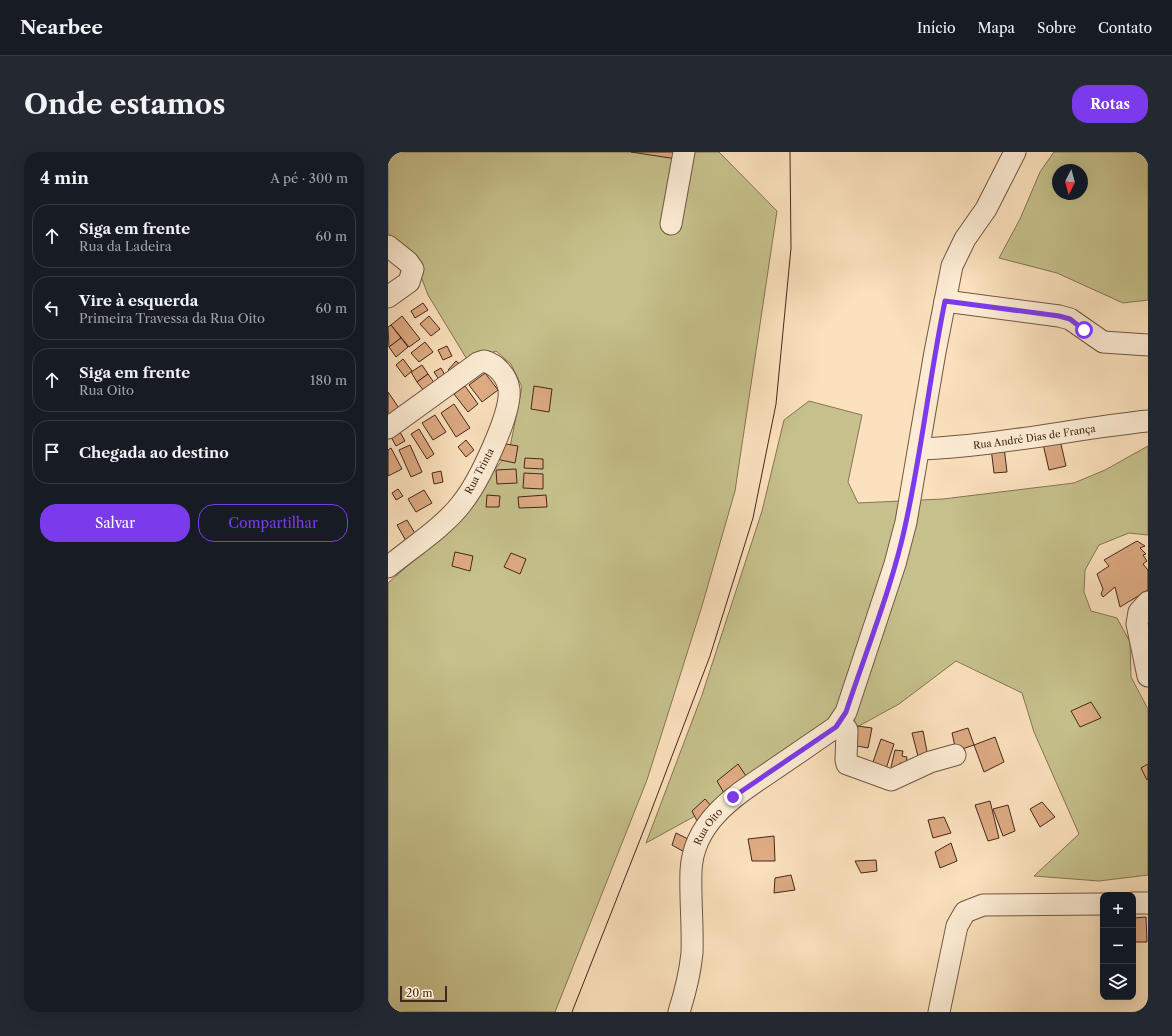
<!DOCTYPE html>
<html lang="pt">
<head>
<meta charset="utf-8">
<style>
  body { margin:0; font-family:"Libre Caslon Text",serif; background:#242831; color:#f1f3f6 }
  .controls { position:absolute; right:12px; bottom:12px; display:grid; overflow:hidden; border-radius:8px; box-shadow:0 4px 16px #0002 }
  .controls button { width:36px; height:36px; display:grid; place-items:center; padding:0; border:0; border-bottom:1px solid #363941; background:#171b24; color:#f1f3f6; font:20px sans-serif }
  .compass { position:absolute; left:664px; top:12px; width:36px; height:36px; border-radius:50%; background:#171b24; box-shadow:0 4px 16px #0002; rotate:186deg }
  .scale { position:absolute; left:12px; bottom:10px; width:47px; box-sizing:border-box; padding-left:4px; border:2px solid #45271a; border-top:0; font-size:11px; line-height:14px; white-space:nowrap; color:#45271a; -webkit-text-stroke:3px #fcecd4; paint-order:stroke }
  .stop { position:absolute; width:12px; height:12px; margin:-9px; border:3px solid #7c3aed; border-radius:50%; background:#fff }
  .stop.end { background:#7c3aed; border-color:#fff; box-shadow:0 1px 4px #0008 }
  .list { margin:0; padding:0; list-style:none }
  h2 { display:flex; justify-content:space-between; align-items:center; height:52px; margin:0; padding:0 16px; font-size:17px }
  h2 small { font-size:13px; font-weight:400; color:#9ea1a6 }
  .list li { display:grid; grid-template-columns:26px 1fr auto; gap:12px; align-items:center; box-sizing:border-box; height:64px; margin:0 8px 8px; padding:0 8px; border:1px solid #363941; border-radius:16px }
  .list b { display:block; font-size:15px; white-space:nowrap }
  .list p { margin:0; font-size:13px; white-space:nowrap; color:#9ea1a6 }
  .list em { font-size:13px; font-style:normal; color:#9ea1a6 }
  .actions { display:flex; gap:8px; padding:12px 16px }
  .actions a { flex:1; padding:9px 0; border:1px solid #7c3aed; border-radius:16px; text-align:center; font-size:14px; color:#7c3aed }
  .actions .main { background:#7c3aed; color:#fff }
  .icon { flex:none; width:22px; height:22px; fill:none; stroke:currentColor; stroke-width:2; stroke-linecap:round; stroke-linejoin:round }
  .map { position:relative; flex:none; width:760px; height:860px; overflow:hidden; border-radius:16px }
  header { display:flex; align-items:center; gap:24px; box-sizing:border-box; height:56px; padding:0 20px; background:#171b24; border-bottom:1px solid #363941 }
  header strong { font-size:19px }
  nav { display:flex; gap:22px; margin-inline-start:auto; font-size:14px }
  .intro { display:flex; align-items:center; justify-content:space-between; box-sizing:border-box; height:96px; padding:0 24px }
  h1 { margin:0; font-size:28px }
  .button { padding:10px 18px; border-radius:16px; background:#7c3aed; color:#fff; font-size:14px; font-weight:700 }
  main { display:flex; gap:24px; padding:0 24px }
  aside { flex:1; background:#171b24; border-radius:16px; box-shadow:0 4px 16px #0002 }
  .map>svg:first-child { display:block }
  .green { fill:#c6c18c; stroke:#867453; fill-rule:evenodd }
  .building { fill:#deab83; stroke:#45271a }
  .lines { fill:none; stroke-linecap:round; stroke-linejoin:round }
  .minor-casing { stroke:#725643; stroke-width:23 }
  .minor { stroke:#fcecd4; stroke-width:21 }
  .tram { stroke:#45271a; stroke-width:1 }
  .route { stroke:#7c3aed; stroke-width:5 }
  .labels { text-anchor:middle; stroke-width:4; stroke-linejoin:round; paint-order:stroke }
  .street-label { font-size:10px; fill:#45271a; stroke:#fcecd4 }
</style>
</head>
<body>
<header>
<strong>Nearbee</strong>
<nav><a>Início</a><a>Mapa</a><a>Sobre</a><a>Contato</a></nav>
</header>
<div class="intro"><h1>Onde estamos</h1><a class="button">Rotas</a></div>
<main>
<aside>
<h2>4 min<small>A pé · 300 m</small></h2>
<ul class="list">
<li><svg class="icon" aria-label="ahead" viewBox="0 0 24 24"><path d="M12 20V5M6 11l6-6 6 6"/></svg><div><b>Siga em frente</b><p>Rua da Ladeira</p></div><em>60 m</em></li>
<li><svg class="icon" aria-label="left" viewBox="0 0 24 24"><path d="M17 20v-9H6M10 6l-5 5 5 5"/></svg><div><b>Vire à esquerda</b><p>Primeira Travessa da Rua Oito</p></div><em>60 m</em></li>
<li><svg class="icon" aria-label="ahead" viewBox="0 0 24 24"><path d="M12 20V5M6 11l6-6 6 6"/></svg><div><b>Siga em frente</b><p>Rua Oito</p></div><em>180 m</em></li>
<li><svg class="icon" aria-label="arrive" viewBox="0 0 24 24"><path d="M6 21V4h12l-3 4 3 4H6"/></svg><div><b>Chegada ao destino</b></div></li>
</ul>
<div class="actions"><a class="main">Salvar</a><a>Compartilhar</a></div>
</aside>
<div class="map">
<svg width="760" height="860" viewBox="0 0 760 860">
  <rect width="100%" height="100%" fill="#fbe1bd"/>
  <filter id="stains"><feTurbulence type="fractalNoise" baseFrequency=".005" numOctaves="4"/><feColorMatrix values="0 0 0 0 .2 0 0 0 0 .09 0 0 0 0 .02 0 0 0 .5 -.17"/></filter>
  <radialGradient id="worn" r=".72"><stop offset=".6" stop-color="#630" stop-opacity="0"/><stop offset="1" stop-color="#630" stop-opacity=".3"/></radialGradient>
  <g class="green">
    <polygon points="0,0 331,0 389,59 347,339 314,454 259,628 167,860 0,860 0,431 51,386 121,300 134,235 123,212 108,199 80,209 40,143 28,111 0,81"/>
    <path d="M 666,0 L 760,0 L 760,148 L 735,151 L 669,121 L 611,106 L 632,67 L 652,20 ZM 670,18 L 694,18 L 694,42 L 670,42 Z"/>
    <polygon points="421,249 474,263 460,330 470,351 555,347 686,331 717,318 760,294 760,383 741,381 711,393 697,418 696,440 703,459 729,466 742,490 743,525 760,557 760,723 711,729 646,724 691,682 646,580 634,541 568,509 511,552 258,691 314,543 374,359 396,268"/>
  </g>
  <g class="building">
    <polygon points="243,0 290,0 289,7"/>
    <polygon points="35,151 40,158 27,166 23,159"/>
    <polygon points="14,164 32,187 21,195 3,173"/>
    <polygon points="41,164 52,177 43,184 32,172"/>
    <polygon points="3,173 13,186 1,195 0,175"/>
    <polygon points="13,186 20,195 8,205 1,195"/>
    <polygon points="37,190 45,200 31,210 23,201"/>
    <polygon points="59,194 64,204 55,208 50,198"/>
    <polygon points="15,207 24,219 17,225 8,213"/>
    <polygon points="68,209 74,214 66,223 60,218"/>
    <polygon points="34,213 40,222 29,230 23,220"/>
    <polygon points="53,216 58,225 52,229 46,220"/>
    <polygon points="97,221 110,238 94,250 81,233"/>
    <polygon points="40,222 47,232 36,239 29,230"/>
    <polygon points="77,234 90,252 80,260 66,242"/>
    <polygon points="146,234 164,237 161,260 143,257"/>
    <polygon points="0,240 13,259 0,268"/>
    <polygon points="66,252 82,276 68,285 53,261"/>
    <polygon points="47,263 58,280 45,288 34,271"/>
    <polygon points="31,277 46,302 39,307 23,282"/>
    <polygon points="12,280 17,289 8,294 3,285"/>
    <polygon points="78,288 86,298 78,305 70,295"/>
    <polygon points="672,288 678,314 661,318 655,292"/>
    <polygon points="112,291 130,294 127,311 108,307"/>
    <polygon points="22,293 34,320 23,325 11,298"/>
    <polygon points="616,295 619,320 606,321 603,296"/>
    <polygon points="3,296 14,317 0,324 0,298"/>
    <polygon points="137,306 155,307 155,317 136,316"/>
    <polygon points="128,317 129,331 109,332 108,318"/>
    <polygon points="53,319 55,330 46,332 44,321"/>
    <polygon points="136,321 155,322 155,337 135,336"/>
    <polygon points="10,337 15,344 8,348 4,341"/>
    <polygon points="36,338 44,351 28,360 20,347"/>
    <polygon points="99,343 112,344 111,355 98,355"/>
    <polygon points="158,343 159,355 131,356 130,345"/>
    <polygon points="19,368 28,383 18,389 9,373"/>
    <polygon points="749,389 757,394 752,396 758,402 755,403 759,409 755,412 760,418 760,438 732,455 727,435 715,445 713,442 715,437 709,422 721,414 716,408"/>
    <polygon points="67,400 85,404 82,419 64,414"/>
    <polygon points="123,401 138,407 132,422 116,415"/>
    <polygon points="703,550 713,566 692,575 683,559"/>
    <polygon points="470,574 484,576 480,596 464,593"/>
    <polygon points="580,576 586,593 568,599 564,581"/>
    <polygon points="535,579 540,605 531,608 524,581"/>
    <polygon points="607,585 616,610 596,620 586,593"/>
    <polygon points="493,587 506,592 498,617 484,613"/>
    <polygon points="507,598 515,599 514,604 519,605 518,612 512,611 509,618 503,615"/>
    <polygon points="350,612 358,624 336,641 329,629"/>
    <polygon points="760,612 760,627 759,628 753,616"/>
    <polygon points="317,647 325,656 310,671 304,659"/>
    <polygon points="602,649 611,686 600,689 587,653"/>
    <polygon points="654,650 667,665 652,675 642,657"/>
    <polygon points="620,653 627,679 615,684 605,657"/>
    <polygon points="556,665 563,681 545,686 540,668"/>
    <polygon points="288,681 302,688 298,701 284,693"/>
    <polygon points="386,684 387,709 364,709 360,687"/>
    <polygon points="563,691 569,709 552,716 547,700"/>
    <polygon points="488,708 489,719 473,721 467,709"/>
    <polygon points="403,723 407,738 386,741 387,726"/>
    <polygon points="758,765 759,790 745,790 745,766"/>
  </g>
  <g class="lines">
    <g class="minor-casing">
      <g id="minor">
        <polyline points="283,72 296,0"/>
        <polyline points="0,94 20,110 25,117 21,130 0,145"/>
        <polyline points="557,149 671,164 682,167 715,190 760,193"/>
        <path d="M 0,276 L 90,211 L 96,209 C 108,212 119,224 121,237 C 124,262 90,331 74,351 C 57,374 23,396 0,415"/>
        <path id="s1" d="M 531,297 C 609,294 684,277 760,269"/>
        <polyline points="760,450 751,460 749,472 760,524"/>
        <polyline points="453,569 459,578 458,608 459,612 503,628 542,610 567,603"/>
        <polyline points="745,751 760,751"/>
        <path id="s2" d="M 291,860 C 297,841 302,821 304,801 C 305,774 302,746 303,719 C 305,669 348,643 385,618 C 406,604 427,589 448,575 L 458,560 L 507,412 L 518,370 L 547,200 L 564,114 L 577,87 L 598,57 L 627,0"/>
        <polyline points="551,860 569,774 577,760 595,753 715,752"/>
      </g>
    </g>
    <use href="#minor" class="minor"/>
    <polyline class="tram" points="184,860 259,670 322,504 365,366 388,252 403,96 402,0"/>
  </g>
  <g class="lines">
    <path class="route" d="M 345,645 L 448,575 L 458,560 C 478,499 505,433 518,370 C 534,297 542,222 557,149 L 671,164 L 682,167 L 696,178"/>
  </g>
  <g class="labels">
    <g class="street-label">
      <text dy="4" stroke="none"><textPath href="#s1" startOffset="116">Rua André Dias de França</textPath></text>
      <text transform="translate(91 319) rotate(-62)" y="4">Rua Trinta</text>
      <text dy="4" stroke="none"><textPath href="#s2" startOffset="191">Rua Oito</textPath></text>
    </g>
  </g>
  <rect width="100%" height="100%" filter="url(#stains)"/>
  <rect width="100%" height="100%" fill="url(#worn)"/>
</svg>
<div class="controls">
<button>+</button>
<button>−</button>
<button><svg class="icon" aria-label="layers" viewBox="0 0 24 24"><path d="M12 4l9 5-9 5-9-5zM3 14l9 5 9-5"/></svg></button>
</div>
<svg class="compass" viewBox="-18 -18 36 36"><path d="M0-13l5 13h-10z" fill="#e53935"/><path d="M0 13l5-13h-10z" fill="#9ea1a6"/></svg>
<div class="scale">20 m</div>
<div class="stop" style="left:696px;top:178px"></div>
<div class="stop end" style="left:345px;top:645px"></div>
</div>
</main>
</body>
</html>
